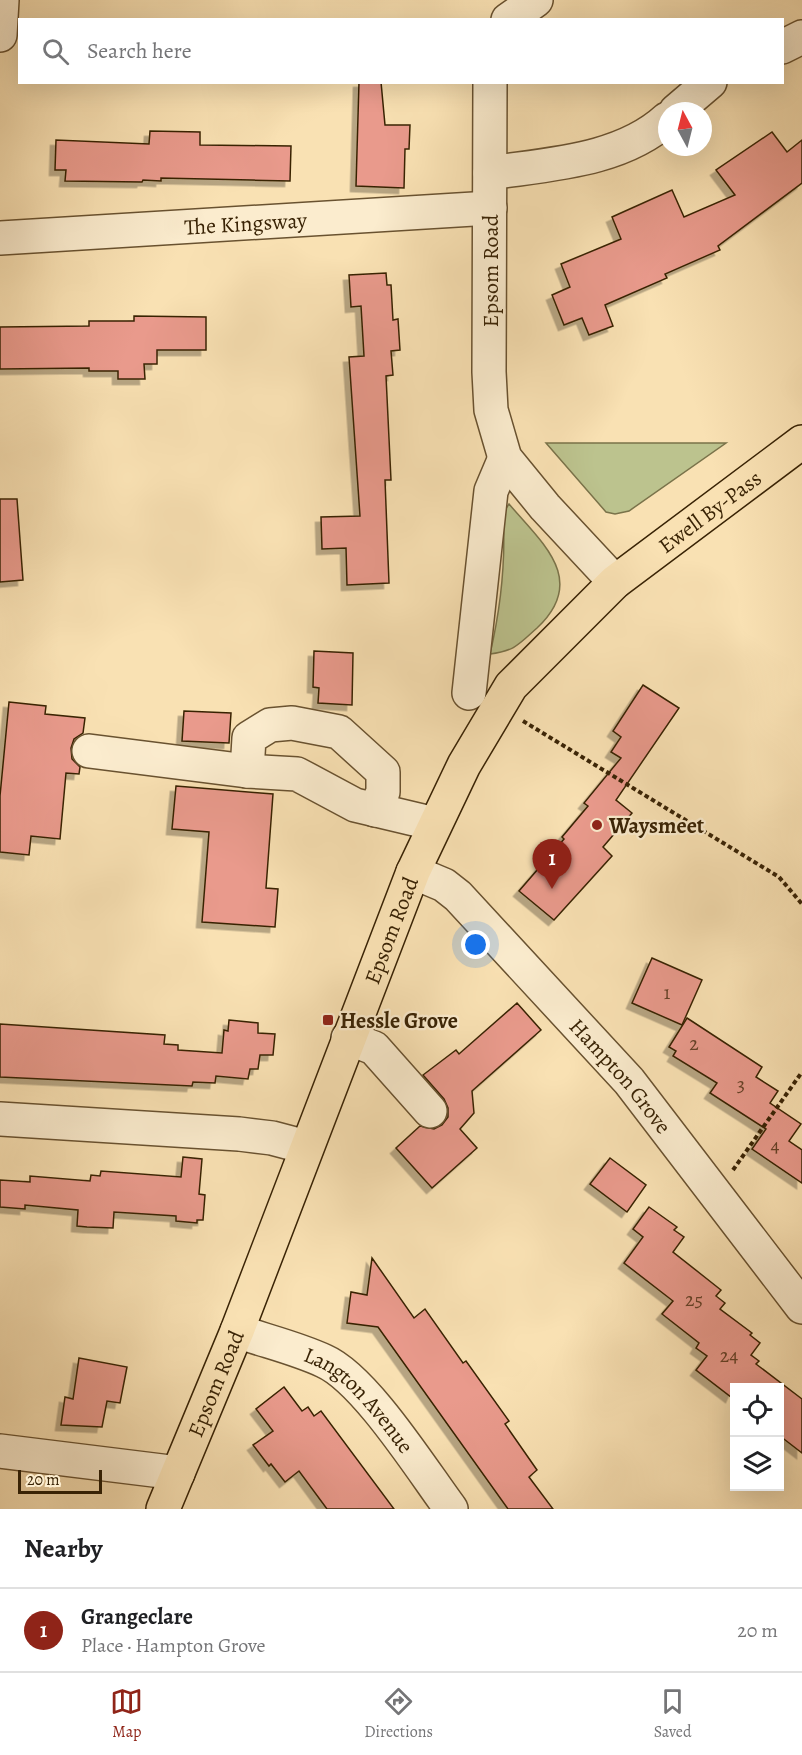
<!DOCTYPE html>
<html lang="en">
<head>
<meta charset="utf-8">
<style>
  body { margin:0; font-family:Alegreya,serif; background:#f2f2f2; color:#202124 }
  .controls { position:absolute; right:18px; bottom:18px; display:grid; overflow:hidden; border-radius:0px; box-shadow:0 6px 24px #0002 }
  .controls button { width:54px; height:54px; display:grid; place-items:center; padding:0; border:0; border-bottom:2px solid #e0e0e0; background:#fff; color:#202124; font:30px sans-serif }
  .compass { position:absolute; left:658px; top:102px; width:54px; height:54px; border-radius:50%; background:#fff; box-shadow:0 6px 24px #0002; rotate:353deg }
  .scale { position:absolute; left:18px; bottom:15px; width:84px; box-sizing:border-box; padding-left:6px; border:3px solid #392305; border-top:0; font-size:16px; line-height:21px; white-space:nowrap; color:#392305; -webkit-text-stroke:4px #fbecce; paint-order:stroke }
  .you { position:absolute; left:476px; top:945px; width:21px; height:21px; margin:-15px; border:4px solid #fff; border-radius:50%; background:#1a73e8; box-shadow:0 0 0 9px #1a73e833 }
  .badge { display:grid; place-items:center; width:39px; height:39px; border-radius:50%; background:#8f2418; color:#fff; font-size:20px; font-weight:700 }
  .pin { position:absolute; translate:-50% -50px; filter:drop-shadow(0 2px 3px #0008) }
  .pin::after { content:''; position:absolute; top:32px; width:21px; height:18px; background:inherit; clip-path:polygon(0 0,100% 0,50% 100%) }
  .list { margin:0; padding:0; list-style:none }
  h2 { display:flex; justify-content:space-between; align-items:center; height:78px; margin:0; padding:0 24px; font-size:26px }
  h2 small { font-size:20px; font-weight:400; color:#757577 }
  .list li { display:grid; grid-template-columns:39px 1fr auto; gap:18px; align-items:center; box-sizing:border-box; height:84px; padding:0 24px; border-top:2px solid #e0e0e0 }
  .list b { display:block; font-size:22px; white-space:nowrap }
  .list p { margin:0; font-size:20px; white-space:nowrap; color:#757577 }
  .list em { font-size:20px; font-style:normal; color:#757577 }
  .icon { flex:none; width:33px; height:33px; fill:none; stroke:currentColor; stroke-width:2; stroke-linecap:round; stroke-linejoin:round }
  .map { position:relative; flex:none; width:802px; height:1509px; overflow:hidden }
  .search { position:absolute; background:#fff; box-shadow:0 6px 24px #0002; left:18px; right:18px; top:18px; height:66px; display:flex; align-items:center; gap:15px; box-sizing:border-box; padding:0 21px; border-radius:0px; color:#757577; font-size:22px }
  .sheet { height:162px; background:#fff }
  nav { display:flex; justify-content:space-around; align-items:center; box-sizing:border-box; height:84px; border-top:2px solid #e0e0e0; background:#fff; font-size:16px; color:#757577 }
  nav a { display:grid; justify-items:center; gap:3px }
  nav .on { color:#8f2418 }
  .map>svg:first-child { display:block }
  .green { fill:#bcc38e; stroke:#7a734a; stroke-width:1.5 }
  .building { fill:#e99a8c; stroke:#392305; stroke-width:1.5; filter:url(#shadow) }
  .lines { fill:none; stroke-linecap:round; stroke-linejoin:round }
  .minor-casing { stroke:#695230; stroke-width:36 }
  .highway-casing { stroke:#392305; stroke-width:36 }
  .path { stroke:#392305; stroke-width:4; stroke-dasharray:4.5 3; stroke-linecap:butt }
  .minor { stroke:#fbecce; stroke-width:33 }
  .highway { stroke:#f9e1b3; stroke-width:33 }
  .poi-dot { fill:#8f2418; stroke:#fbecce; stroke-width:2 }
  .labels { text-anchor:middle; stroke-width:4.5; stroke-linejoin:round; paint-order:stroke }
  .number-label { font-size:20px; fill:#654127 }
  .street-label { font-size:22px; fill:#392305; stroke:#fbecce }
  .poi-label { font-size:22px; font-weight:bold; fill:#392305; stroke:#fbecce; text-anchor:start }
</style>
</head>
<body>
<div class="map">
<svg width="802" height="1509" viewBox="0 0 802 1509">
  <defs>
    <filter id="shadow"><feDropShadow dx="-5.5" dy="5.5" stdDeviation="0" flood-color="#0004"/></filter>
  </defs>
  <rect width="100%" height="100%" fill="#f9e1b3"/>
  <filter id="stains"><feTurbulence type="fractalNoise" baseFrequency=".00333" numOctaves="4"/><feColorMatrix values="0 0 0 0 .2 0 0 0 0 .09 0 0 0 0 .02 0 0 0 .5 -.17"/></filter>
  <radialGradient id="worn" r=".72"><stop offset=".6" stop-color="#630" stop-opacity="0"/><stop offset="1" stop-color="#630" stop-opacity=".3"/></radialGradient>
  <g class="green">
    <polygon points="546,443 726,443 629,511 615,514 606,512"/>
    <path d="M 509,504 C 543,544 588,580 537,628 C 519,644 515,651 490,654 C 501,607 506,561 503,513 Z"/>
  </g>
  <g class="building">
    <polygon points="359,82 381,82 385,125 410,125 409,149 405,149 404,188 356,186"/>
    <polygon points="150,131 200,132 200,145 291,146 290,181 161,178 161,181 143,180 142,182 65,181 66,170 55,170 56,140 149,144"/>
    <polygon points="772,132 787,152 802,140 802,183 718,246 720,250 665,274 667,278 605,305 613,326 589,335 582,318 564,325 552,295 570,287 561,264 621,239 612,217 672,190 684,217 735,195 716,170"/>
    <polygon points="386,273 387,285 391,285 393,320 398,319 400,350 391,351 393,375 386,376 391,480 385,480 389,583 347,585 346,548 322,549 321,517 360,516 349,357 364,356 361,306 351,307 349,275"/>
    <polygon points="134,316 206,317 206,350 157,350 157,364 144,364 145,379 118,379 118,371 89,371 89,368 0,369 0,327 89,326 89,321 134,321"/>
    <polygon points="0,499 17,499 23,580 0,582"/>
    <polygon points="314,651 353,653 352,705 318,703 319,688 313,687"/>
    <polygon points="643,685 679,708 616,800 632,813 603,847 612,856 554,920 519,891 564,839 562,837 588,806 584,803 621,758 611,752 621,737 613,731"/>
    <polygon points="9,702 46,706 45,714 85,718 83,733 74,739 71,748 72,759 80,767 79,774 66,773 60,839 31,836 29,855 0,852 0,796"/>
    <polygon points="184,711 231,713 229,743 182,741"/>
    <polygon points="176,786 273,794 266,888 278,889 275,927 202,922 209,832 172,829"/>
    <polygon points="652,958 702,980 682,1025 632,1003"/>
    <polygon points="517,1003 541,1030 472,1091 474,1113 460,1129 477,1148 432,1188 396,1148 420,1126 434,1129 442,1125 448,1117 448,1108 444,1099 423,1075 456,1050 459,1054"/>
    <polygon points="687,1018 762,1067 756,1077 778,1091 770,1103 801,1124 789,1141 802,1150 802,1183 752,1149 766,1129 710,1093 717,1083 673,1056 676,1051 669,1047"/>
    <polygon points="229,1020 258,1023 258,1033 275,1034 273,1055 260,1055 258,1069 250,1069 248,1079 216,1076 215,1083 193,1082 192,1086 0,1077 0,1024 165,1035 164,1044 178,1045 178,1050 222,1053 224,1030 228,1031"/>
    <polygon points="183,1157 202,1159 199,1194 205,1195 203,1220 197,1220 197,1223 176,1221 176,1216 114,1212 113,1228 87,1227 77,1226 78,1210 25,1205 25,1209 0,1207 0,1180 30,1182 30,1176 90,1181 91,1175 100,1176 101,1171 181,1177"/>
    <polygon points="610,1158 646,1185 627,1212 590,1184"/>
    <polygon points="649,1207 677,1227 674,1230 684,1237 673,1252 721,1290 716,1296 725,1303 720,1309 752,1333 750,1335 760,1343 751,1355 759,1361 756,1364 802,1399 802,1453 780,1436 780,1388 735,1388 731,1397 696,1370 707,1356 696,1348 699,1343 662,1314 673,1301 624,1263 643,1237 633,1229"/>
    <polygon points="372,1258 414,1318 425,1309 463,1363 466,1361 509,1421 505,1424 537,1470 529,1477 553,1509 508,1509 378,1327 347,1323 351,1292 367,1295"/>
    <polygon points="79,1358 127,1367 120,1403 107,1401 102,1427 61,1425 65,1397 73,1399"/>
    <polygon points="284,1387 302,1411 308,1407 314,1416 321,1411 394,1509 327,1509 299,1471 285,1482 271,1464 269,1466 253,1445 273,1431 256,1409"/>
  </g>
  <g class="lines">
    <g class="minor-casing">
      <g id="minor">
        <polyline points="508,20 536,0"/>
        <polyline points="0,35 2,0"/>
        <polyline points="782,47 802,37"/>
        <polyline points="490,82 489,372 491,410 505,458 545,507 615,582"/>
        <polyline points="676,111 710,82"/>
        <path d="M 490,173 C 549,164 621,161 667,119"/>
        <path id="s1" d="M 0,238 L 490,208"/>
        <polyline points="469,693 491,491 505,458"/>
        <polyline points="89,751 247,771 297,774 355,805 435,824"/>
        <polyline points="247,771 249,738 270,725 292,723 339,732 383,772 383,792 375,810"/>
        <path id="s2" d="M 413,872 L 444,885 L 458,896 L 629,1081 L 802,1307"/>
        <polyline points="348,1038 374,1048 430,1111"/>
        <polyline points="0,1119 239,1134 272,1138 306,1147"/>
        <path id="s3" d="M 237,1331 C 265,1341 296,1348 324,1361 C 365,1379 422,1470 451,1509"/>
        <polyline points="0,1451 178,1473"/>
      </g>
    </g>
    <g class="highway-casing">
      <g id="highway">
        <path id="s4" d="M 163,1509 L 237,1331 L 413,872 L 464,765 L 511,686 L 615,582 L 802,442"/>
      </g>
    </g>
    <g class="path">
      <polyline points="523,721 779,877 802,904"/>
      <polyline points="733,1170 802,1072"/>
    </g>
    <use href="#minor" class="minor"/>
    <use href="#highway" class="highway"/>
  </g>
  <g class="poi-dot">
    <circle cx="597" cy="825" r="6"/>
    <rect x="322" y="1014" width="12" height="12" rx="3"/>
  </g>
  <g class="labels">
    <g class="number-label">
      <text x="667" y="999">1</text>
      <text x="694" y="1050">2</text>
      <text x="741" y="1091">3</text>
      <text x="775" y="1152">4</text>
      <text x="694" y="1306">25</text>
      <text x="729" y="1362">24</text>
    </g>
    <g class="street-label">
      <text dy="8" stroke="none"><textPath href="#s1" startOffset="246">The Kingsway</textPath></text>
      <text transform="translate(490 271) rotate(-90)" y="8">Epsom Road</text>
      <text dy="8" stroke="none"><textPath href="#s4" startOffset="1160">Ewell By-Pass</textPath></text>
      <text dy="8" stroke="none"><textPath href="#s4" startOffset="622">Epsom Road</textPath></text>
      <text dy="8" stroke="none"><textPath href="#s2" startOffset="294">Hampton Grove</textPath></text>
      <text dy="8" stroke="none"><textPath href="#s4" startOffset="136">Epsom Road</textPath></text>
      <text dy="8" stroke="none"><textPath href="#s3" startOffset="144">Langton Avenue</textPath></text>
    </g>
    <g class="poi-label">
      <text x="609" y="833">Waysmeet</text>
      <text x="340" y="1028">Hessle Grove</text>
    </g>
  </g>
  <rect width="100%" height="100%" filter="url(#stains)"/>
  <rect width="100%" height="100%" fill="url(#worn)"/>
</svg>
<div class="controls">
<button><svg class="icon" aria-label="locate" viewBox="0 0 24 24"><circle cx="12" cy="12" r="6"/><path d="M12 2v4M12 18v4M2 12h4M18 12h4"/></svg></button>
<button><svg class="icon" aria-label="layers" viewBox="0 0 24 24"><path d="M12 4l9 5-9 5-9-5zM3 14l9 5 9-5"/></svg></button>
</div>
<svg class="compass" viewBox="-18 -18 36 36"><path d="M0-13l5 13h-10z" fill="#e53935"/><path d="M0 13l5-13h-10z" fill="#757577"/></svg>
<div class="scale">20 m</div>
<div class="you"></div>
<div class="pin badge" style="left:552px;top:889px">1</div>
<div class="search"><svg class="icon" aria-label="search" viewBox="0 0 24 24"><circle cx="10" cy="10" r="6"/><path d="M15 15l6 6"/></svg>Search here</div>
</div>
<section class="sheet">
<h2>Nearby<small></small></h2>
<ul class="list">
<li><span class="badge">1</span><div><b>Grangeclare</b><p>Place · Hampton Grove</p></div><em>20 m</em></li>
</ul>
</section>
<nav>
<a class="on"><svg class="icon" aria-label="map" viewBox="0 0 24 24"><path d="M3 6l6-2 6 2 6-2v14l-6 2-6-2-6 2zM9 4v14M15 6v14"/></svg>Map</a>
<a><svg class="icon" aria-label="directions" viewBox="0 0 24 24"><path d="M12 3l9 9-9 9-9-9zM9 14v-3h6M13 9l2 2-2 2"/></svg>Directions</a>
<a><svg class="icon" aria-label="saved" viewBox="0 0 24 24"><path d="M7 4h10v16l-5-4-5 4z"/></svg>Saved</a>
</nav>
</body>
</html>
